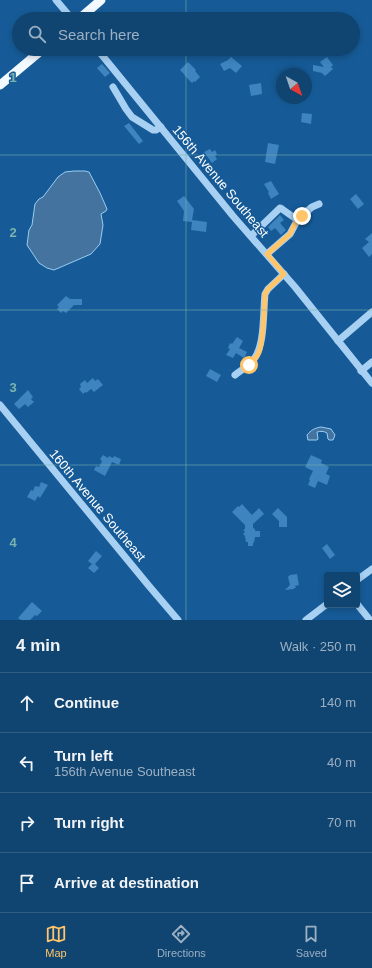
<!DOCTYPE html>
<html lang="en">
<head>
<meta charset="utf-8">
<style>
  body { margin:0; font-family:Arial,sans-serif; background:#1e4e79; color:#f1f3f6 }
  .controls { position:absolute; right:12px; bottom:12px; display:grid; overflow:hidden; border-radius:4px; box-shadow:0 2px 6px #0003 }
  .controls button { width:36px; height:36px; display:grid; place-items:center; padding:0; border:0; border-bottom:1px solid #305c84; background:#104471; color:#f1f3f6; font:20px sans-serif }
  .compass { position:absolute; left:276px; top:68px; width:36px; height:36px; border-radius:50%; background:#104471; box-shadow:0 2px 6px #0003; rotate:140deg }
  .stop { position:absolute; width:12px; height:12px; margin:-9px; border:3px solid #ffc568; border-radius:50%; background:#fff }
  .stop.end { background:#ffc568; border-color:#fff; box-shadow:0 1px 4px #0008 }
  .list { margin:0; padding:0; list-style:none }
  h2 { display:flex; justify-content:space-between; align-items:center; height:52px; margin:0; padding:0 16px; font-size:17px }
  h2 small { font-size:13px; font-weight:400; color:#9cb0c3 }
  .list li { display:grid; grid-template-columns:26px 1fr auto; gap:12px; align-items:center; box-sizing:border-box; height:60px; padding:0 16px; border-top:1px solid #305c84 }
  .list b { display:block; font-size:15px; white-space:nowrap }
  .list p { margin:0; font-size:13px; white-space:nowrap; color:#9cb0c3 }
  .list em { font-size:13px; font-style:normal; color:#9cb0c3 }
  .icon { flex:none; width:22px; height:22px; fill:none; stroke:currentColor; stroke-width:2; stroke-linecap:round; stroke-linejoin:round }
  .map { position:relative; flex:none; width:372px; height:620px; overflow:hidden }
  .search { position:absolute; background:#104471; box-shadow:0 2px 6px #0003; left:12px; right:12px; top:12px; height:44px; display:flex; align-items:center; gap:10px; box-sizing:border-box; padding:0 14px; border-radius:22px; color:#9cb0c3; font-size:15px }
  .sheet { height:292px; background:#104471 }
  nav { display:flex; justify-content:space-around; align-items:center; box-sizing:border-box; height:56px; border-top:1px solid #305c84; background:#104471; font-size:11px; color:#9cb0c3 }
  nav a { display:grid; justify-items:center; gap:2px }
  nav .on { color:#ffc568 }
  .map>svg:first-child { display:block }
  .water { fill:#43739e; stroke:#9acdf4 }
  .building { fill:#3e84be }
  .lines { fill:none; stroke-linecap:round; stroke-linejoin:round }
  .minor { stroke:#a8d0f2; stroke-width:7 }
  .major { stroke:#f2f9ff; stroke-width:9 }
  .route { stroke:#ffc568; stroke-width:5 }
  .grid { fill:none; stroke:#7bb4af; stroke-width:1; stroke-opacity:0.55 }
  .labels { text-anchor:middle; stroke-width:3; stroke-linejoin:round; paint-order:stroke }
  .street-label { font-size:13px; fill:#fff; stroke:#165b97 }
  .grid-label { font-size:13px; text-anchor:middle; font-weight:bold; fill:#7bb4af; stroke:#165b97; stroke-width:3; stroke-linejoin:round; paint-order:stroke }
</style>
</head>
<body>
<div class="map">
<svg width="372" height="620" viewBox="0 0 372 620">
  <rect width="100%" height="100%" fill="#165b97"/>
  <g class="water">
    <polygon points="74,171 85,171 89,172 100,193 107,209 106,211 101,214 103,225 100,244 91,254 54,270 47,268 39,263 27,245 29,230 32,225 35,204 39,199 43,197 58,177 65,172"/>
    <path d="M 321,427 L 331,429 L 335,435 L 333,440 L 329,440 L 328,439 L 327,433 C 324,431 320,431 317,432 L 318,439 L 317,440 L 308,440 L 307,435 C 311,430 315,428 321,427 Z"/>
  </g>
  <g class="building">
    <polygon points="231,57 242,66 236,73 230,68 224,71 220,64 228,60"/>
    <polygon points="327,57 333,65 331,67 333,69 325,76 322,73 313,71 313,65 324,67 320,62"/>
    <polygon points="188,62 196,70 195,71 200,77 195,82 194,81 192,83 184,75 185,75 180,70"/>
    <polygon points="102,64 110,73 105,77 97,68"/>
    <polygon points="261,83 262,94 251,96 249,85"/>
    <polygon points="302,113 312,114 311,124 301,122"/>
    <polygon points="129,123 143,141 139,144 124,126"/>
    <polygon points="268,143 279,145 275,164 265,162"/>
    <polygon points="210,149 212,152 215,150 217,154 215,156 217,159 212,163 204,152"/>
    <polygon points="271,181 279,194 271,199 268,193 269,192 264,184"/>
    <polygon points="356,194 364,204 358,209 350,199"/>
    <polygon points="184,196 194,209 192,220 207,222 206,232 191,230 192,222 183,221 184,211 177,201"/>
    <polygon points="280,215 284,220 280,223 286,230 281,235 275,228 271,231 268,227"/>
    <polygon points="372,233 372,254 369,257 362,248 369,242 365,239"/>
    <polygon points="66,296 70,299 82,299 82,305 74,305 66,313 63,311 61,313 57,309 59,307 57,305"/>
    <polygon points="237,337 243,341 239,348 247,352 244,358 236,353 233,358 226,355 230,349 228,348 230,343 232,344"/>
    <polygon points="210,369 221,375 217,382 206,376"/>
    <polygon points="93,378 95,381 98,379 103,385 94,392 91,389 86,393 85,392 83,394 79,389 81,387 80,384 85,380 87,383"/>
    <polygon points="28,390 33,397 31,399 34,402 28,407 25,404 19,409 14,404"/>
    <polygon points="103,455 108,458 109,456 113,458 114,456 121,459 119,465 112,462 105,476 94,470 96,466 99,467 102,461 100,459"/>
    <polygon points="311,455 322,460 321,463 329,467 326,474 330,476 327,485 318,481 315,488 308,485 310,480 309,479 313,471 305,467"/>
    <polygon points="41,482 48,485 40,498 38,496 35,501 27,497 31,490 33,491 35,486 39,487"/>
    <polygon points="242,504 252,515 259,508 264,514 253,524 253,528 255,529 255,531 260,531 260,537 255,537 254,543 253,542 253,546 248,546 248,542 246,542 245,536 243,534 245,532 243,530 245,529 245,525 232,512 238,506 239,507"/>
    <polygon points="278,508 287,517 287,527 279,527 279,521 272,514"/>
    <polygon points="327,544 335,555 330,559 322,548"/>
    <polygon points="96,551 102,556 95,564 99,568 94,573 88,568 92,564 88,561"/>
    <polygon points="297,574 299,585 295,586 296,588 294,588 294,589 285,590 290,585 288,577 290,575"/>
    <polygon points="32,602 42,611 37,616 35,615 30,620 21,620 18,618"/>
  </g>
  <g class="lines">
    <g class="minor">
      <polyline points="56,0 72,19"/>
      <polyline points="97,49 233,216 295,287 372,383"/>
      <polyline points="113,87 126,109 132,117 153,130 156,130 161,127"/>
      <polyline points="251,236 280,208 282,209 296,219 298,219 312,207 319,204"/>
      <polyline points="267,254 290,234 298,219"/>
      <polyline points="338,341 372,312"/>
      <polyline points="361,371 372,362"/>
      <path d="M 235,375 C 241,370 249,366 254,359 C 265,345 263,312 265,294 L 268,289 L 284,274"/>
      <polyline points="0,405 149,586 178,620"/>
      <polyline points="357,580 372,569"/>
      <polyline points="357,604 370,620"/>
      <polyline points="306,620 327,604"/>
    </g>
    <g class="major">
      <polyline points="79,19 101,0"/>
      <polyline points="0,85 43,49"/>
    </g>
  </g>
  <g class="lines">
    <path class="route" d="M 249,365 C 253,361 257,357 259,352 C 264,338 264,310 265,294 L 268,289 L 284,274 L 267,254 L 290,234 L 298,218 L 302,216"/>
  </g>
  <path class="grid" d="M 186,0 L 186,19M 186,49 L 186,620M 0,155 L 372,155M 0,310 L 372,310M 0,465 L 372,465"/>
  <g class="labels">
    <g class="street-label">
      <text transform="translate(221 181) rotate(50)" y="5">156th Avenue Southeast</text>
      <text transform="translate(98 505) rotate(50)" y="5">160th Avenue Southeast</text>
    </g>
  </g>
  <g class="grid-label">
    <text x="13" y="82">1</text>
    <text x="13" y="237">2</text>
    <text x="13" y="392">3</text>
    <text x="13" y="547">4</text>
  </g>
</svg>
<div class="controls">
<button><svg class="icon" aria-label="layers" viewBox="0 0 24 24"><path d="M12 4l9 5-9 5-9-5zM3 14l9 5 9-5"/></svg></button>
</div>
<svg class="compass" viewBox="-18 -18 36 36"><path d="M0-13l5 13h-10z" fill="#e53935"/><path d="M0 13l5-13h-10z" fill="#9cb0c3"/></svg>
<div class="stop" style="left:249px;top:365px"></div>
<div class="stop end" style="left:302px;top:216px"></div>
<div class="search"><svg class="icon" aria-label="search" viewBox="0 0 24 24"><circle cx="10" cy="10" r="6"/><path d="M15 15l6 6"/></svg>Search here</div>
</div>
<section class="sheet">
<h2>4 min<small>Walk · 250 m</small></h2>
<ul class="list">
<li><svg class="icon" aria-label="ahead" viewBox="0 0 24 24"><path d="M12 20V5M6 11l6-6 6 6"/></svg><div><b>Continue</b></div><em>140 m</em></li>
<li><svg class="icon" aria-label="left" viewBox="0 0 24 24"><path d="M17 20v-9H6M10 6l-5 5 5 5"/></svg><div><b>Turn left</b><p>156th Avenue Southeast</p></div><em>40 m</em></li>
<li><svg class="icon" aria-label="right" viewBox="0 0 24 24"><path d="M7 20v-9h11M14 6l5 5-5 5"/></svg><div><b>Turn right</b></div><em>70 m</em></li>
<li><svg class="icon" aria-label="arrive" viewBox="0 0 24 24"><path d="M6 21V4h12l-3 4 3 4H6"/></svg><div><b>Arrive at destination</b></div></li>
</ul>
</section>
<nav>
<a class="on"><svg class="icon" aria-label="map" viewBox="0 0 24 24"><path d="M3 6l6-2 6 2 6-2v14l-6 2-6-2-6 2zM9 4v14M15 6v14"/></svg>Map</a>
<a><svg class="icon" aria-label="directions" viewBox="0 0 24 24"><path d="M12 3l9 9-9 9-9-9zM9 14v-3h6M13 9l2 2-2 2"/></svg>Directions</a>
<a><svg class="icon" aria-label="saved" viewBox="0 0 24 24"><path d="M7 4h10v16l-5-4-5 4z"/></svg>Saved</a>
</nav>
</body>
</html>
